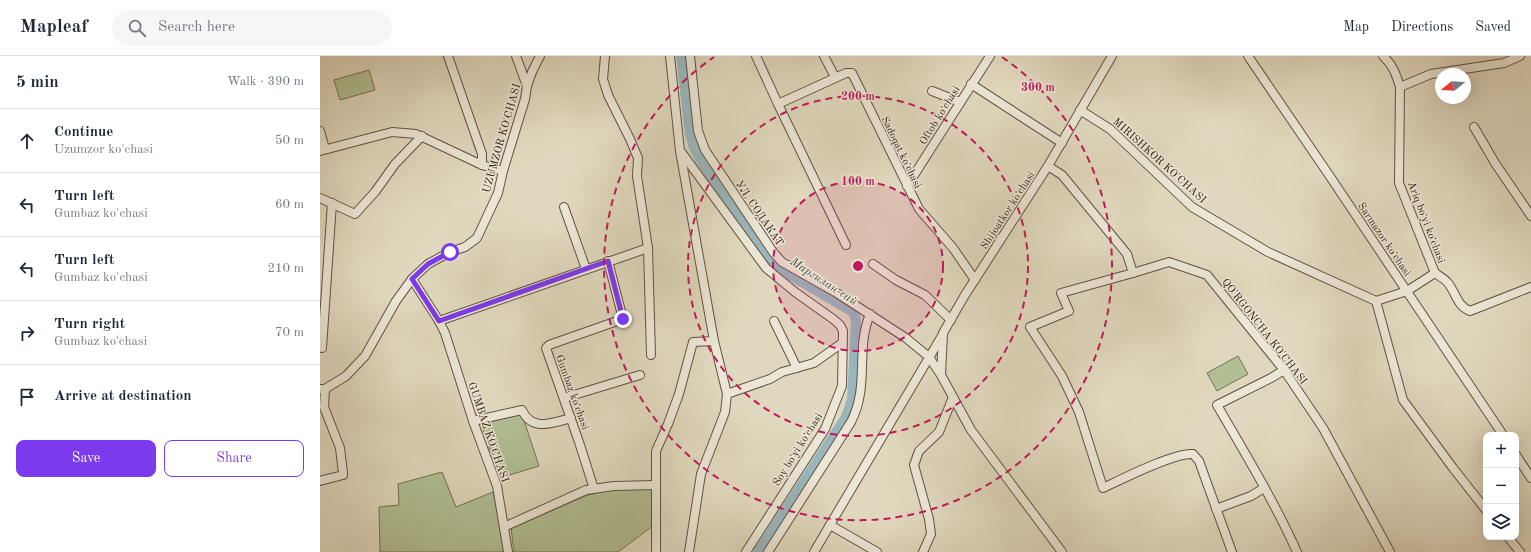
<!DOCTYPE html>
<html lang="en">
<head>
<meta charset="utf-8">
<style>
  body { margin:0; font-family:"Old Standard TT",serif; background:#f6f6f7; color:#1f2937 }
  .controls { position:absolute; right:12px; bottom:12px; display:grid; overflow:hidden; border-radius:8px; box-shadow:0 4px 16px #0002 }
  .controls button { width:36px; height:36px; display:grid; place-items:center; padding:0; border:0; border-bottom:1px solid #e0e1e3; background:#fff; color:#1f2937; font:20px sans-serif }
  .compass { position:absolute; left:1115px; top:12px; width:36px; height:36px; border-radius:50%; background:#fff; box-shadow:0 4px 16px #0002; rotate:252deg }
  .stop { position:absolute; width:12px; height:12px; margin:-9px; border:3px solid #7c3aed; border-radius:50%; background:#fff }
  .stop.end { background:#7c3aed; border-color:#fff; box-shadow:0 1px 4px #0008 }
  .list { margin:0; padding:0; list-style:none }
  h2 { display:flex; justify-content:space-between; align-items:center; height:52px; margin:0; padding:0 16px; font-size:17px }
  h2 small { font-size:13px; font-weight:400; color:#747a83 }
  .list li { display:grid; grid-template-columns:26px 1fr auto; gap:12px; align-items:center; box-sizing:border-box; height:64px; padding:0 16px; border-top:1px solid #e0e1e3 }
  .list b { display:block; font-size:15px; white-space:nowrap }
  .list p { margin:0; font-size:13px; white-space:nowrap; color:#747a83 }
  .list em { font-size:13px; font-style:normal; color:#747a83 }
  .actions { display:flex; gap:8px; padding:12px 16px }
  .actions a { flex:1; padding:9px 0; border:1px solid #7c3aed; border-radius:8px; text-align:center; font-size:14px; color:#7c3aed }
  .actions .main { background:#7c3aed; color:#fff }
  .icon { flex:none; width:22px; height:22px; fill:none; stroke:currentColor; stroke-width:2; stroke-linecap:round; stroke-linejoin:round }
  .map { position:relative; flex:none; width:1211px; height:496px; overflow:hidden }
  header { display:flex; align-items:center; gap:24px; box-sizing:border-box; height:56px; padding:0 20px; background:#fff; border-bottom:1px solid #e0e1e3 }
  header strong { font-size:19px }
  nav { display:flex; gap:22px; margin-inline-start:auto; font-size:14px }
  .search { width:280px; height:36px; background:#f6f6f7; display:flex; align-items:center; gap:10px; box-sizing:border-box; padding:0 14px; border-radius:22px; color:#747a83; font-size:15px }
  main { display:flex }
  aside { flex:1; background:#fff }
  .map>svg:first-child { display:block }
  .green { fill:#b1bf93; stroke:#747255 }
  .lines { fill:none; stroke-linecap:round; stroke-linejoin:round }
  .river { stroke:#9ab6bd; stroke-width:10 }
  .minor-casing { stroke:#605241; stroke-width:10 }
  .minor { stroke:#ebe6d5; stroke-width:8 }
  .route { stroke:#7c3aed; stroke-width:5 }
  .ring { fill:none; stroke:#c2185b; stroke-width:2; stroke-dasharray:7 5 }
  .labels { text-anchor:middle; stroke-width:3; stroke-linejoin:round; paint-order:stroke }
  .street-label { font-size:11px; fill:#362517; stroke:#ebe6d5 }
  .water-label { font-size:12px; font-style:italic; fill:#4f4940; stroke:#ebe6d5 }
  .centre { fill:#c2185b; stroke:#ebe6d5; stroke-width:2 }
  .ring-label { font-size:12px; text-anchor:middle; font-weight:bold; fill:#c2185b; stroke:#ebe6d5; stroke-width:3; stroke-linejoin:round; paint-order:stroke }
</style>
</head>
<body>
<header>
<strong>Mapleaf</strong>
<div class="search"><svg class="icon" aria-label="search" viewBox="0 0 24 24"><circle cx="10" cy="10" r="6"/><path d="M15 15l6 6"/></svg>Search here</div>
<nav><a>Map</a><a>Directions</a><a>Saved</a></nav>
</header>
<main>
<aside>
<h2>5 min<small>Walk · 390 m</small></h2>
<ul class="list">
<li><svg class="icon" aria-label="ahead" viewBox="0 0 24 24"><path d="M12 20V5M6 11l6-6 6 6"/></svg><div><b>Continue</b><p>Uzumzor ko'chasi</p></div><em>50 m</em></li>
<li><svg class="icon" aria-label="left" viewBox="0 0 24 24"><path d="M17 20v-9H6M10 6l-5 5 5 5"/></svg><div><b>Turn left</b><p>Gumbaz ko'chasi</p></div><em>60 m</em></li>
<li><svg class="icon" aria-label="left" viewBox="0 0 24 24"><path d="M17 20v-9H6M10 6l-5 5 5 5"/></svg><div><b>Turn left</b><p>Gumbaz ko'chasi</p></div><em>210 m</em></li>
<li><svg class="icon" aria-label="right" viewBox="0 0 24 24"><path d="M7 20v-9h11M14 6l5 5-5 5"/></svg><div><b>Turn right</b><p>Gumbaz koʻchasi</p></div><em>70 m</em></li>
<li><svg class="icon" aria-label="arrive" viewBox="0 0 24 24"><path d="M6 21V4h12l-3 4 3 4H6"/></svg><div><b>Arrive at destination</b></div></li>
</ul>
<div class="actions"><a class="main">Save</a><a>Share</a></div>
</aside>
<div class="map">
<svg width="1211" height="496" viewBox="0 0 1211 496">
  <rect width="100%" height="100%" fill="#e0d8be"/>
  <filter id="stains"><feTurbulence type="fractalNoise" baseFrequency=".005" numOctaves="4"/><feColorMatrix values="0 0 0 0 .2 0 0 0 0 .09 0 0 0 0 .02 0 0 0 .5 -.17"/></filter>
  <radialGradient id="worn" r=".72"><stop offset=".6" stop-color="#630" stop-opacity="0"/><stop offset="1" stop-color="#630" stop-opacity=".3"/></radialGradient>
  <g class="green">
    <polygon points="49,14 55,34 20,44 14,24"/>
    <polygon points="918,300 928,318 897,335 887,317"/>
    <polygon points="202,358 219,410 180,422 161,368"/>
    <polygon points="122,416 136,451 173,436 184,484 185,496 60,496 59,451 79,449 78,428"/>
    <polygon points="334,432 334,469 298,496 194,496 191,472 268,439 295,433"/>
  </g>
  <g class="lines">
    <polyline class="river" points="361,0 370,78 374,92 381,105 443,196 463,215 533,256 536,264 532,344 526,361 438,496"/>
    <g class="minor-casing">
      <g id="minor">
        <polyline points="128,0 162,98 162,109"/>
        <polyline points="196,0 207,30"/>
        <polyline points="285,0 283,23 288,39 310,83 318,102 317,120 328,192 331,299"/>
        <polyline points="350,0 360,95 394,285 407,338 405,356 381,418 369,496"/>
        <polyline points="370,0 378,75 385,94 453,196 462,206 515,236 586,282 609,301 621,319"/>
        <polyline points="436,0 458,48 526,17 532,17 599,153 633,192 655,224"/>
        <polyline points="504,0 515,21"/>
        <polyline points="928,0 1009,119 1183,379"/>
        <polyline points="651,28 742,87"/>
        <polyline points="1080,31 1111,18 1184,7 1200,0"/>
        <polyline points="612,35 640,46"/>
        <polyline points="458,48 526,189"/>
        <path d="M 760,54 L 790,73 L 872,151 L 948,196 L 1056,245 L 1087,235 L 1115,217 L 1079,127 L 1080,31 C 1076,18 1073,9 1063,0"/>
        <polyline points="1154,71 1175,107 1211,160"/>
        <polyline points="0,75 5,93"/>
        <polyline points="0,95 72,76 96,78 162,109 183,115"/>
        <polyline points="362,97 446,212 475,236 513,263 520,269 523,275 522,330 505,373 426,496"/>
        <polyline points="728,110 742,119 807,198 813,217 849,206 887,219 964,314 1003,372 1070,496"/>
        <polyline points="587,130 670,0"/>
        <polyline points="0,142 35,158 55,136 75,108 102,80"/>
        <polyline points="244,151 266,213"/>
        <polyline points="553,208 576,224 605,239 631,264"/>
        <path d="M 813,217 L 741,237 L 749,255 L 710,271 L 742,320 L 759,356 L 783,432 C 802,423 855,396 873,398 L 879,405 L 912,496"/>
        <path d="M 1115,217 C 1119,220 1125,223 1128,227 C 1136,237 1137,250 1150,255 L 1211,231"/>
        <polyline points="92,223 119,265 125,277 153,365 177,430 188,496"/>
        <polyline points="1056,245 1083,344 1133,412 1166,454"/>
        <polyline points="119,265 328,192"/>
        <polyline points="454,265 477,312"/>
        <polyline points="2,292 12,147"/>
        <path d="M 964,314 L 951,322 L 897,349 C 925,397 954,445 977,496"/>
        <polyline points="0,333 5,333 26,320 45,300 76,245 92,223 108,208 130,196 145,191 157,182 178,137 183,115 205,43 207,30 212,16 220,0"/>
        <polyline points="407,338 450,323 462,316 494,307 522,287"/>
        <polyline points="244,342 320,319"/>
        <path d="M 153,365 L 202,354 C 212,376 232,367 251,362"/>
        <polyline points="1196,399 1211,422"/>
        <polyline points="0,425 23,419 23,417 20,392 4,351 5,333"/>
        <polyline points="274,433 259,386 226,292 229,289 303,263 288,205"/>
        <polyline points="896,453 931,440 944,432"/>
        <polyline points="510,469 557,496"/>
        <polyline points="184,471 266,434 294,430 335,429"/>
        <polyline points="1188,481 1200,496"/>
        <polyline points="336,496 336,395 348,368 359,338 373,286 394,285"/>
        <path d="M 448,496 L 531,366 C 550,329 535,295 550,258"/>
        <polyline points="494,496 623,278"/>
        <polyline points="603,496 611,478 609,463 594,409 599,395 619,376 633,341"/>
        <polyline points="742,496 651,374 621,319 623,277 645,239 728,110 792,0"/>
      </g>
    </g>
    <use href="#minor" class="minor"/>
  </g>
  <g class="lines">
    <polyline class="route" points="130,196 108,208 92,223 119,265 288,205 303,263"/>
  </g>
  <circle cx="538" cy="210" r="85" fill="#c2185b" fill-opacity=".12"/>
  <g class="ring">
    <circle cx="538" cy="210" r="85"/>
    <circle cx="538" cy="210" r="170"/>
    <path d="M682 1A254 254 0 1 1 394 1"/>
  </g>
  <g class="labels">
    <g class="street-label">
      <text transform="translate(619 59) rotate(-58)" y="4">Oftob koʻchasi</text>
      <text transform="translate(181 82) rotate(-74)" y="4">UZUMZOR KO'CHASI</text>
      <text transform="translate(582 96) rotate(64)" y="4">Sadoqat koʻchasi</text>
      <text transform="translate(840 104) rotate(42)" y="4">MIRISHKOR KO'CHASI</text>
      <text transform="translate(687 154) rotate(-57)" y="4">Shijoatkor koʻchasi</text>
      <text transform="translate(440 157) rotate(56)" y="4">УЛ. СОДАКАТ</text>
      <text transform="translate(1107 166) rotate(69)" y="4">Ariq boʻyi koʻchasi</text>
      <text transform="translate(1065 183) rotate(56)" y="4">Sarmazor koʻchasi</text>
      <text transform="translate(945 275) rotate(52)" y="4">QO'RGONCHA KO'CHASI</text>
      <text transform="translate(253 336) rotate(70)" y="4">Gumbaz koʻchasi</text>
      <text transform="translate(169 376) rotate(71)" y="4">GUMBAZ KO'CHASI</text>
      <text transform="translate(477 393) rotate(-58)" y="4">Soy boʻyi koʻchasi</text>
    </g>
    <g class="water-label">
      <text transform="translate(504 225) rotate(33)" y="4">Маргилан-сай</text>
    </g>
  </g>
  <circle cx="538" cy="210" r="6" class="centre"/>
  <g class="ring-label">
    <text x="718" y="35">300 m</text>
    <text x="538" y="44">200 m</text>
    <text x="538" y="129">100 m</text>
  </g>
  <rect width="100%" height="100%" filter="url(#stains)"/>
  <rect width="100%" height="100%" fill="url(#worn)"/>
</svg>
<div class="controls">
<button>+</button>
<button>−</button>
<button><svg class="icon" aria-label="layers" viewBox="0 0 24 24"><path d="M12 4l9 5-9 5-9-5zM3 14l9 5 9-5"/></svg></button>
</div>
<svg class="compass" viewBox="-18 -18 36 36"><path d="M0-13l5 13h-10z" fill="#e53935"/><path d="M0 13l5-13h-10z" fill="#747a83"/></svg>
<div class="stop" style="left:130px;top:196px"></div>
<div class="stop end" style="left:303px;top:263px"></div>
</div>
</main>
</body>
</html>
